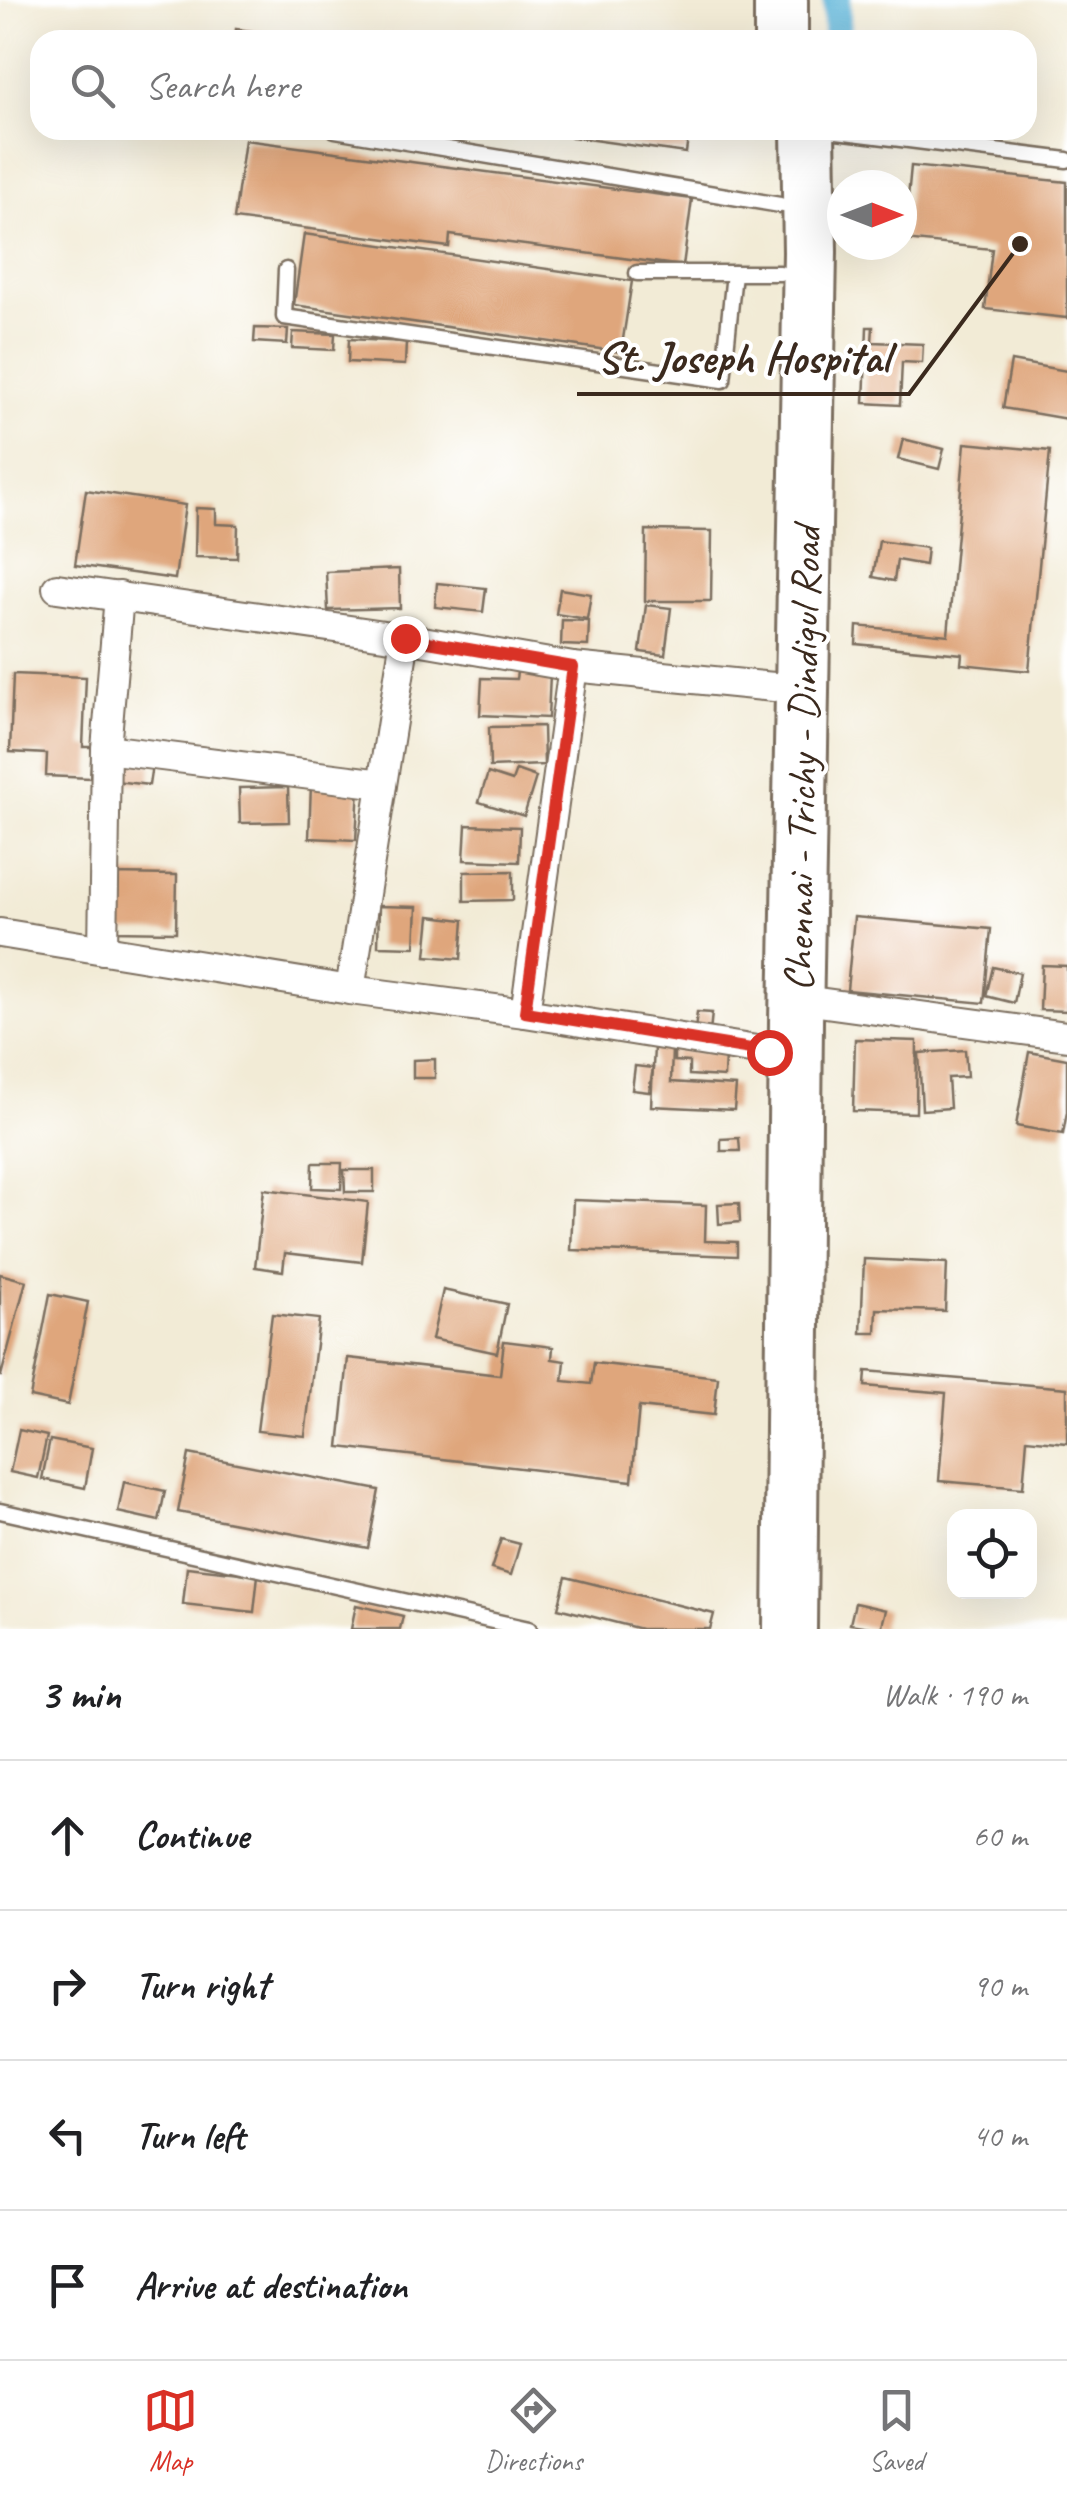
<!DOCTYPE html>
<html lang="en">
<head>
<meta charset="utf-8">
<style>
  body { margin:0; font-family:Caveat,sans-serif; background:#f2f2f2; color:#202124 }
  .controls { position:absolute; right:30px; bottom:30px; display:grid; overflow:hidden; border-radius:20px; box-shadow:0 10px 40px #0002 }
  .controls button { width:90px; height:90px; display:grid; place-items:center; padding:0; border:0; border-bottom:2px solid #e0e0e0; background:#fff; color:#202124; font:50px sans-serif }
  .compass { position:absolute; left:827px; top:170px; width:90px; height:90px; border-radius:50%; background:#fff; box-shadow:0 10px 40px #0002; rotate:90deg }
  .stop { position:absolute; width:30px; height:30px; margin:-22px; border:8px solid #d93025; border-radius:50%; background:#fff }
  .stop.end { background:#d93025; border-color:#fff; box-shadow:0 2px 10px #0008 }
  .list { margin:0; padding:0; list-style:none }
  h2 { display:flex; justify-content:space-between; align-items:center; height:130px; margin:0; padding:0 40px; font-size:42px }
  h2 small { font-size:32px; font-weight:400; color:#757577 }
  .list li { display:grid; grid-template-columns:65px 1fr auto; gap:30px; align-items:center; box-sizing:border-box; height:150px; padding:0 40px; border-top:2px solid #e0e0e0 }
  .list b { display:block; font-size:38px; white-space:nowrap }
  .list em { font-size:32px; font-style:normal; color:#757577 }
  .icon { flex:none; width:55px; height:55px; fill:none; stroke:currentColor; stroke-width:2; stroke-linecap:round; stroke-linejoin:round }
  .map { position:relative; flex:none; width:1067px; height:1629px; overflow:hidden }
  .search { position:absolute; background:#fff; box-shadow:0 10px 40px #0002; left:30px; right:30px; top:30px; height:110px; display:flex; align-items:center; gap:25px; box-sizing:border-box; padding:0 35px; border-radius:30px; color:#757577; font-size:38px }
  .sheet { height:730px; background:#fff }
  nav { display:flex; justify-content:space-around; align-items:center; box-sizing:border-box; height:140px; border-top:2px solid #e0e0e0; background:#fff; font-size:28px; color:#757577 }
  nav a { display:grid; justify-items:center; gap:5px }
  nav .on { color:#d93025 }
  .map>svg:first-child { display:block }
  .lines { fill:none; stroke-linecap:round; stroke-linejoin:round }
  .canal { stroke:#59b2d7; stroke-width:28 }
  .building { fill:#dfa67b }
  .lane-casing { stroke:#7b6e5e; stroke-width:19 }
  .street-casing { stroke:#7b6e5e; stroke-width:32 }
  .highway-casing { stroke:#7b6e5e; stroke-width:58 }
  .lane { stroke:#fff; stroke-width:14 }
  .street { stroke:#fff; stroke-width:28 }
  .highway { stroke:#fff; stroke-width:52 }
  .route { stroke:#d93025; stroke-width:12 }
  .labels { text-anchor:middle; stroke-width:8; stroke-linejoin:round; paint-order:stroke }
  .street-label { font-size:42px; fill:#3b2a1e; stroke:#fff }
  .leader { fill:none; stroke:#3b2a1e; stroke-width:4 }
  .callout-dot { fill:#3b2a1e; stroke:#fff; stroke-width:4 }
  .callout-label { font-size:45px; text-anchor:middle; font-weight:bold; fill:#3b2a1e; stroke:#fff; stroke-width:8; stroke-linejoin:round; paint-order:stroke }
</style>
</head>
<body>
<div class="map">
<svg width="1067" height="1629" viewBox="0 0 1067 1629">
  <rect width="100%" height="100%" fill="#fff"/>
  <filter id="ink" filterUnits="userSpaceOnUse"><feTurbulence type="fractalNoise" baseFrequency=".01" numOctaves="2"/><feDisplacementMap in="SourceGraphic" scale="20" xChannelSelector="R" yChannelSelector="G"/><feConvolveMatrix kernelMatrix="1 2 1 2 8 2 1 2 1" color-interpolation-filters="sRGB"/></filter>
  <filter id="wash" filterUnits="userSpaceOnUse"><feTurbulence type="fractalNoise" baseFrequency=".0048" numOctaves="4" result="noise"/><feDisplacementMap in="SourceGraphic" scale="40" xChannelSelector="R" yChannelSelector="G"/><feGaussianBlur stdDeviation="2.25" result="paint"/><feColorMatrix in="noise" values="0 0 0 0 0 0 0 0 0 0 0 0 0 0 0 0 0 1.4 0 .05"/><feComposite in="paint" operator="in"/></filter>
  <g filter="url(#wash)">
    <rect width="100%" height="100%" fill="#f2ebd6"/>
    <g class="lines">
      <polyline class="canal" points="837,40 837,0"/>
    </g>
    <g id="blocks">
      <g class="building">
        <polygon points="236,29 266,33 265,40 235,40"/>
        <polygon points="275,32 318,38 318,40 273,40"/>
        <polygon points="536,130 689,130 686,153 536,132"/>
        <polygon points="245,140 692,199 683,266 450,235 449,247 234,219"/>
        <polygon points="911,166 1067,182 1067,318 985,309 992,249 904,240"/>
        <polygon points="304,234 632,281 621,352 294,305"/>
        <polygon points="867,327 873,327 872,342 923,344 922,363 902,362 900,405 864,403"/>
        <polygon points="255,328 288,329 287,344 254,342"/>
        <polygon points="293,332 335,334 334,350 292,348"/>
        <polygon points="349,339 406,342 405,365 348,362"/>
        <polygon points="1011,361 1067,371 1067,419 1003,408"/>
        <polygon points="903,439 944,449 939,469 898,459"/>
        <polygon points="965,443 1050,451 1029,671 961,664 962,654 856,644 857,626 948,635"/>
        <polygon points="86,490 185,505 175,579 75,565"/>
        <polygon points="196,508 216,509 216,524 238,525 237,558 195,557"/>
        <polygon points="646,530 712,531 711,601 645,601"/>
        <polygon points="879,541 927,548 925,565 897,560 894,581 873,577"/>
        <polygon points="399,569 400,608 328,610 326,572"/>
        <polygon points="437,583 486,588 483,612 435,607"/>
        <polygon points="560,589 591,594 587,619 556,614"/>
        <polygon points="646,605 671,608 665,655 640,652"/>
        <polygon points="562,620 589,621 588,646 561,645"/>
        <polygon points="517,672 550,674 548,718 480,715 482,678 516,679"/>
        <polygon points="13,674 86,677 83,747 92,747 90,778 46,776 47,754 10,752"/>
        <polygon points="543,726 544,765 490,767 489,727"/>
        <polygon points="118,760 152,765 149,785 115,781"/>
        <polygon points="516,770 536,777 524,816 479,802 488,773 512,781"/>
        <polygon points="311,784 359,786 356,840 309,838"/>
        <polygon points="288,787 289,822 240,823 239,788"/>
        <polygon points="466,825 520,827 519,862 464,860"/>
        <polygon points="513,871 513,900 464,901 464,872"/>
        <polygon points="111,874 177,875 176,932 111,931"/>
        <polygon points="379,906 417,907 415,947 378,946"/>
        <polygon points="430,916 464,920 461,959 426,956"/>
        <polygon points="854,917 991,929 984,1003 847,990"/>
        <polygon points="1042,965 1067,966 1067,1011 1040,1010"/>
        <polygon points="993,967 1020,973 1014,1003 986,996"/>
        <polygon points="697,1012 712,1013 709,1041 694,1040"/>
        <polygon points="855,1039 917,1041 916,1113 853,1111"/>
        <polygon points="654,1047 672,1047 671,1082 736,1086 734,1110 651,1106"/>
        <polygon points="674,1050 725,1053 724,1077 689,1075 689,1062 674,1061"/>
        <polygon points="965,1050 967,1077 948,1078 950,1108 922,1110 919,1053"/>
        <polygon points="1029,1052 1067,1059 1067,1112 1063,1134 1016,1126"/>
        <polygon points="435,1059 435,1078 413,1078 413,1060"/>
        <polygon points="635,1066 653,1068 649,1092 632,1090"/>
        <polygon points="739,1138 740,1151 721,1151 721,1139"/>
        <polygon points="313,1163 342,1163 341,1189 312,1188"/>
        <polygon points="344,1170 374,1170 374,1192 345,1192"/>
        <polygon points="264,1189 368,1202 362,1262 285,1253 283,1271 255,1267"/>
        <polygon points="573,1200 706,1205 705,1241 737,1242 737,1256 571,1250"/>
        <polygon points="739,1203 740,1222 719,1224 718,1204"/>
        <polygon points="864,1259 947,1263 945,1311 877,1309 876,1333 861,1333"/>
        <polygon points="0,1274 26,1281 1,1376 0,1376"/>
        <polygon points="443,1290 507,1304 497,1353 432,1339"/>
        <polygon points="50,1294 88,1302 68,1405 30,1397"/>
        <polygon points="272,1314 319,1319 305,1436 257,1431"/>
        <polygon points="504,1341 553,1347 552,1359 565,1361 563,1381 591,1384 594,1363 718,1377 714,1415 639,1407 632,1481 339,1447 348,1358 500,1375"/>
        <polygon points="866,1371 1067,1388 1067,1443 1027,1439 1023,1488 939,1481 946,1393 865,1386"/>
        <polygon points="19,1430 47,1436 38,1478 10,1472"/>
        <polygon points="50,1440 92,1448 85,1488 42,1479"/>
        <polygon points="189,1454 379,1490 368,1548 178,1512"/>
        <polygon points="124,1482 165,1491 159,1521 118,1512"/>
        <polygon points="501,1539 520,1544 511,1575 491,1569"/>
        <polygon points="187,1567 258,1575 254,1612 183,1604"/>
        <polygon points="566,1577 714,1614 710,1629 641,1629 558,1608"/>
        <polygon points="855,1603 886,1610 881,1629 850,1624"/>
        <polygon points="356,1605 403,1616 400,1629 351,1629"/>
      </g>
    </g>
  </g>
  <g filter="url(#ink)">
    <use href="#blocks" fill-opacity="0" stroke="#7b6e5e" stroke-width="2.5"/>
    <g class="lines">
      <g class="lane-casing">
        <g id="lane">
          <polyline points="335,130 780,205"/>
          <polyline points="829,130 1067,160"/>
          <polyline points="286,270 284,317 723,380 734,273"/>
          <polyline points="637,273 780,273"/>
          <polyline points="0,1511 529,1629"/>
        </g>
      </g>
      <g class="street-casing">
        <g id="street">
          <polyline points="57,588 405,638 573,667 774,687"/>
          <polyline points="106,749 382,784"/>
          <polyline points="0,933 350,990 525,1013 769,1052"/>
          <polyline points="103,950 106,749 119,596"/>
          <polyline points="350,990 405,638"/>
          <polyline points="796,999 1067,1036"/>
          <polyline points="525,1013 573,667"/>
        </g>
      </g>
      <g class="highway-casing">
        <g id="highway">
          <polyline points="781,40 781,0"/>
          <polyline points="790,1629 796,1022 810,252 808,130"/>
        </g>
      </g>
      <use href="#lane" class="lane"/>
      <use href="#street" class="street"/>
      <use href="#highway" class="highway"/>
    </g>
  </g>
  <g class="lines" filter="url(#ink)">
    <polyline class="route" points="405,638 573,667 525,1012 769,1052"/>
  </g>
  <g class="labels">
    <g class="street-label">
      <text transform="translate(801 759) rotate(-89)" y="15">Chennai - Trichy - Dindigul Road</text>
    </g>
  </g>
  <path class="leader" d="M1020 244L909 394H577"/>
  <circle class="callout-dot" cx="1020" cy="244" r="10"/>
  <g class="callout-label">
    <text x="743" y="372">St. Joseph Hospital</text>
  </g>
</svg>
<div class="controls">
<button><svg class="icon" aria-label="locate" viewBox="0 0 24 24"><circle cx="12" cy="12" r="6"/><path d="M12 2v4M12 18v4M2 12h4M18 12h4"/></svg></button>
</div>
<svg class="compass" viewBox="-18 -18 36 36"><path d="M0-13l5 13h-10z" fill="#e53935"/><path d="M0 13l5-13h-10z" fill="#757577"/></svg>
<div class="stop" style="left:769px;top:1052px"></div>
<div class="stop end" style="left:405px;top:638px"></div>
<div class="search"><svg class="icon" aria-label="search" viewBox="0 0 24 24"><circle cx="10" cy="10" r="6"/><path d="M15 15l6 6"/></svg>Search here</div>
</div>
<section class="sheet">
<h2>3 min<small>Walk · 190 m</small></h2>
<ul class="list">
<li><svg class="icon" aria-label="ahead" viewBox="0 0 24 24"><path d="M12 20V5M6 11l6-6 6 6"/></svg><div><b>Continue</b></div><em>60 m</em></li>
<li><svg class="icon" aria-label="right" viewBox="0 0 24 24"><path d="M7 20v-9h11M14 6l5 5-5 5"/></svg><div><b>Turn right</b></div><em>90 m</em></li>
<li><svg class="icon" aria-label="left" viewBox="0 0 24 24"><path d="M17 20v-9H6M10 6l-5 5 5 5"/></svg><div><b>Turn left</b></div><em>40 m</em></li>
<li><svg class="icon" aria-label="arrive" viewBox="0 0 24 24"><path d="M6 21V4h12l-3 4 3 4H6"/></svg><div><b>Arrive at destination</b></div></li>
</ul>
</section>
<nav>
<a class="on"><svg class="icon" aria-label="map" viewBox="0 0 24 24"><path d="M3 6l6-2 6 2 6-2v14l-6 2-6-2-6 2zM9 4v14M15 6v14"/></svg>Map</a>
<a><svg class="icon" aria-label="directions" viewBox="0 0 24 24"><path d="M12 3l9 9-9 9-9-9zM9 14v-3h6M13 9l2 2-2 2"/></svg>Directions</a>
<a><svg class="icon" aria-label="saved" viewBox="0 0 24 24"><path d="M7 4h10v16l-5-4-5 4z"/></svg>Saved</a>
</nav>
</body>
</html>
